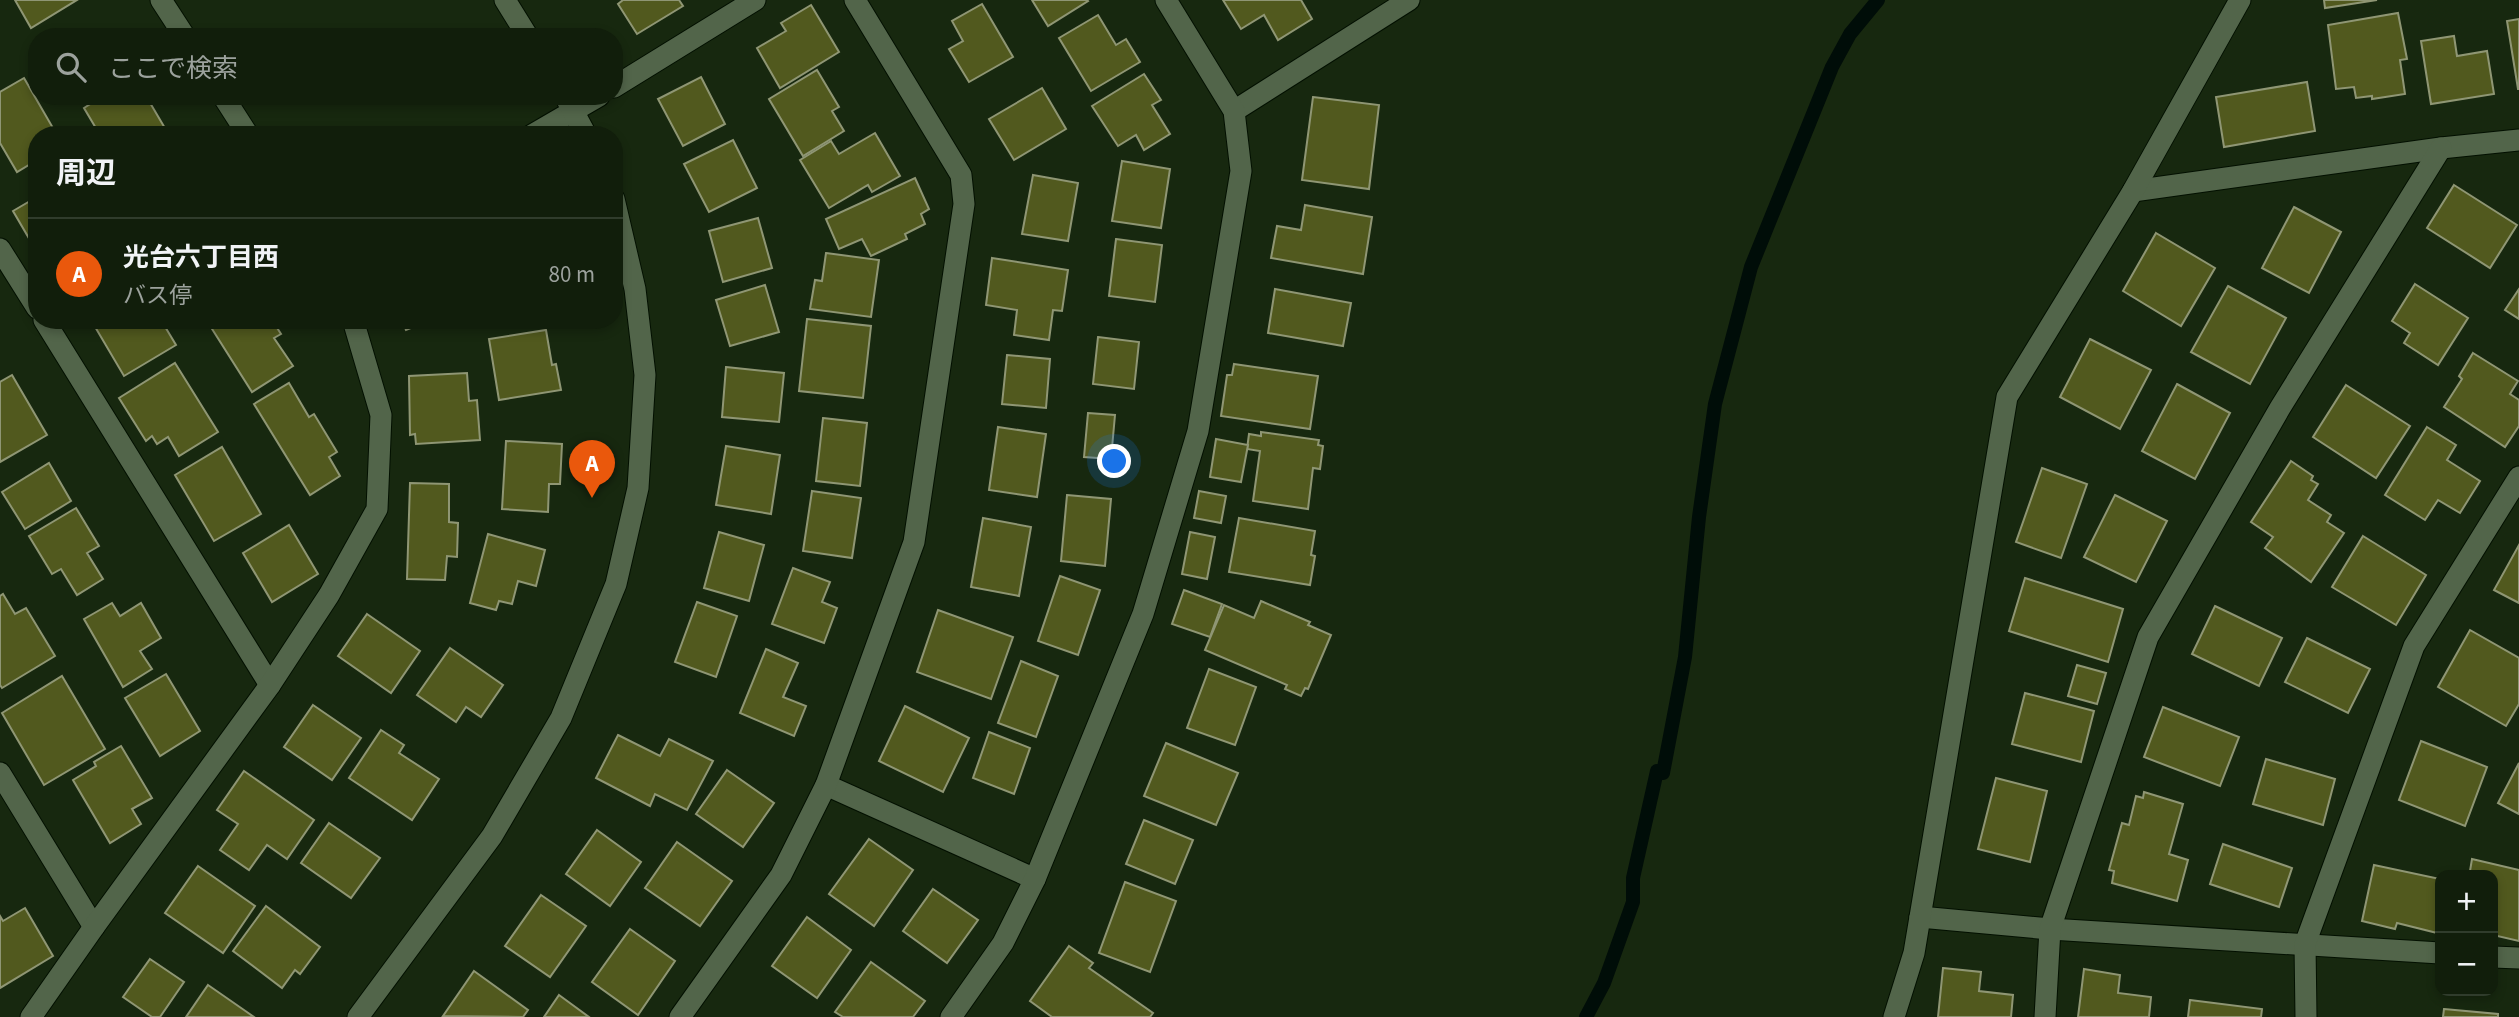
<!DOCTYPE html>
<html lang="ja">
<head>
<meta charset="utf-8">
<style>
  body { margin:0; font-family:"Source Sans 3","Noto Sans JP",sans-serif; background:#1a2714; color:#f1f3f6 }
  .controls { position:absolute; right:21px; bottom:21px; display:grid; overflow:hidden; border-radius:14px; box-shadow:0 4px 10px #0003 }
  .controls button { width:63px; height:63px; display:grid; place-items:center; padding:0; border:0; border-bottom:2px solid #303c2c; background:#111e0b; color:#f1f3f6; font:35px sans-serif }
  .you { position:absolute; left:1115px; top:462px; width:24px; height:24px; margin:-18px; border:5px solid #fff; border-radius:50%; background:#1a73e8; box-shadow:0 0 0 10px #1a73e833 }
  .badge { display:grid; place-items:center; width:46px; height:46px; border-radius:50%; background:#ea580c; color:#fff; font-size:23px; font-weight:700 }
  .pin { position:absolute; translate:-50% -58px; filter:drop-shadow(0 2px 4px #0008) }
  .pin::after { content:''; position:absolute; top:37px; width:24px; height:21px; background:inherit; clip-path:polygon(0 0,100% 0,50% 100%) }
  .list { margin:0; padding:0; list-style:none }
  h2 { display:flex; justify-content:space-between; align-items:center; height:91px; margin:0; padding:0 28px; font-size:30px }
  h2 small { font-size:23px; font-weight:400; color:#9ca29d }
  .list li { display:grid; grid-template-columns:46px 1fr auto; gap:21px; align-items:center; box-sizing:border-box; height:112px; padding:0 28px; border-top:2px solid #303c2c }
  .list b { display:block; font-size:26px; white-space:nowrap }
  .list p { margin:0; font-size:23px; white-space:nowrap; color:#9ca29d }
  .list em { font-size:23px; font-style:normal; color:#9ca29d }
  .icon { flex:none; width:38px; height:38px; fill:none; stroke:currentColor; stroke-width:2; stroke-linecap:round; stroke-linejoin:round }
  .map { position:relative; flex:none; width:2519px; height:1017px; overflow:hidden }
  .search { position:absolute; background:#111e0b; box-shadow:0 4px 10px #0003; left:28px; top:28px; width:595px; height:77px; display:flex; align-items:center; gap:18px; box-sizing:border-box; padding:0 24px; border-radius:28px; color:#9ca29d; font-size:26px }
  .panel { position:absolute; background:#111e0b; box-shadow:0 4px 10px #0003; left:28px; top:126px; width:595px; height:203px; border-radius:28px }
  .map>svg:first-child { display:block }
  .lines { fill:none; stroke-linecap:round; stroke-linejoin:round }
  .stream { stroke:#000d08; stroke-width:14 }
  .building { fill:#51591e; stroke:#8f9674; stroke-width:2 }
  .street-casing { stroke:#031000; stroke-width:23 }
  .secondary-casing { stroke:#031000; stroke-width:23 }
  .street { stroke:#52654a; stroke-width:21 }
  .secondary { stroke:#52654a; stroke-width:21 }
</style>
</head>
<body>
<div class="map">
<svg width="2519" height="1017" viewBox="0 0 2519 1017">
  <rect width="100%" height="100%" fill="#17280f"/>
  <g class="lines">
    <polyline class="stream" points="1586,1017 1604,983 1633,902 1633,878 1657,771 1663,773 1685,657 1699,517 1715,404 1751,267 1832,67 1850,34 1878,0"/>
  </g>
  <g class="building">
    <polygon points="15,0 77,0 31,28"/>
    <polygon points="623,0 679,0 683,6 637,34 618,4"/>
    <polygon points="1032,0 1087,0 1088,1 1048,26"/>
    <polygon points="1223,0 1301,0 1312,19 1278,40 1264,15 1241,29"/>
    <polygon points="2324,0 2377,0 2325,8"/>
    <polygon points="982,4 1013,57 969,82 949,49 963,41 952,21"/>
    <polygon points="811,5 839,52 780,88 757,48 786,31 781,23"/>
    <polygon points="2398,13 2407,59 2400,60 2405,94 2372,99 2372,96 2356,98 2354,87 2336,89 2328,25"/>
    <polygon points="1098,15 1116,45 1126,39 1140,62 1091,91 1059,38"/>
    <polygon points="2519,19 2519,89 2518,89 2507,21"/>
    <polygon points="2454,36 2457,56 2487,51 2494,94 2431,104 2421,41"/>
    <polygon points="817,70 839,107 832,111 844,131 803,156 769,99"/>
    <polygon points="1144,74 1161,100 1152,105 1170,134 1144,150 1136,135 1118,146 1092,106"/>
    <polygon points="701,77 725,124 683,146 658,99"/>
    <polygon points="24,78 57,135 37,135 37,160 17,172 0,143 0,92"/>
    <polygon points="2307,82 2315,131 2224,147 2216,97"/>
    <polygon points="1042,88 1066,129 1014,160 989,119"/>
    <polygon points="103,96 146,96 169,135 100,135 84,108"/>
    <polygon points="1313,97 1379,105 1369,189 1302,180"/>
    <polygon points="875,133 900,176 872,192 868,185 829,208 800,160 831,141 839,154"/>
    <polygon points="733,140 757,188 709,212 684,164"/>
    <polygon points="1122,161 1170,169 1161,228 1112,221"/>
    <polygon points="1033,175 1078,183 1068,241 1022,234"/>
    <polygon points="915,178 929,209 921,214 925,224 905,234 907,239 871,256 862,239 839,249 826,219"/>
    <polygon points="2454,185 2517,225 2490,268 2427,228"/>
    <polygon points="37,197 37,252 13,211"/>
    <polygon points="1305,205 1372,217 1363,274 1271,258 1277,226 1301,230"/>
    <polygon points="2294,207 2341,232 2309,293 2262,268"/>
    <polygon points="758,218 772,268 723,282 709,231"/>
    <polygon points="2156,233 2215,268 2181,326 2123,291"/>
    <polygon points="1116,239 1162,245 1155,302 1109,296"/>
    <polygon points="826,253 879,260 871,317 810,309 815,280 822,281"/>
    <polygon points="992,258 1068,270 1062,311 1053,310 1049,340 1014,335 1017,310 986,305"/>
    <polygon points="2415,284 2468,318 2438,365 2404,343 2410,333 2392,321"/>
    <polygon points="765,285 779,332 730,346 716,300"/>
    <polygon points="2228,286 2286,318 2250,384 2191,352"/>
    <polygon points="1275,289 1351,303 1343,346 1268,333"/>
    <polygon points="2519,289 2519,319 2505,310"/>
    <polygon points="807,319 871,326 863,398 799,391"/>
    <polygon points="91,320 161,320 176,345 124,376"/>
    <polygon points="272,320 281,334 274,338 293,366 252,392 207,321"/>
    <polygon points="402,320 431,320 406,330"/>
    <polygon points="546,330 552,365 556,364 561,390 499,400 489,339"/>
    <polygon points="1098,337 1139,342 1134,389 1093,384"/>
    <polygon points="2090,339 2151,370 2120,429 2060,397"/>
    <polygon points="2473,353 2518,381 2510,394 2519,400 2519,426 2505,447 2444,407 2462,379 2459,376"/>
    <polygon points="1007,355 1050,359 1046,408 1002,404"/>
    <polygon points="175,363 218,432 179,456 168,437 157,444 152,436 146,441 119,398"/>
    <polygon points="1234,364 1318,376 1310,429 1221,416 1227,375 1232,375"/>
    <polygon points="726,367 784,373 779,422 722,417"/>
    <polygon points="467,373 469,401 477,400 480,440 416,444 415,434 410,435 409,376"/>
    <polygon points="12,375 47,435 0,462 0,382"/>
    <polygon points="289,383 309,417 314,414 337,452 329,457 340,476 310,495 254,404"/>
    <polygon points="2177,384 2230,413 2195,479 2142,451"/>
    <polygon points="2346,385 2410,426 2376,478 2313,437"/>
    <polygon points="1088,413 1115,415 1111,459 1084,457"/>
    <polygon points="823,418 867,423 860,486 816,481"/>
    <polygon points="998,427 1046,434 1037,497 989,490"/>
    <polygon points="2427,427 2456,445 2447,460 2480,481 2460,513 2438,500 2425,520 2385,495"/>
    <polygon points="1261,432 1319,440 1318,445 1323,446 1320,469 1313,468 1308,509 1253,501 1260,451 1247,449 1249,434 1261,436"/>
    <polygon points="1216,439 1248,445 1241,482 1210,477"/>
    <polygon points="506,441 562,444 560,484 549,484 548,512 502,509"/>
    <polygon points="726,446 780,455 771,514 716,505"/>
    <polygon points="222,447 261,514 214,541 175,475"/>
    <polygon points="2291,461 2313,476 2311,480 2318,484 2308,500 2331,515 2327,522 2344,533 2311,582 2265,548 2273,537 2251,522"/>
    <polygon points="49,463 71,501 25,529 2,492"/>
    <polygon points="2042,468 2087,484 2061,558 2016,542"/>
    <polygon points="410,483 449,484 449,522 458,523 457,557 447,556 445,580 407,579"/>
    <polygon points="812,491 861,498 852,558 803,551"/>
    <polygon points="1199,491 1226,496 1221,523 1194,518"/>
    <polygon points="1067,495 1111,499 1105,566 1061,561"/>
    <polygon points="2115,495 2167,521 2136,582 2084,557"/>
    <polygon points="76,508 99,546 87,553 103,579 77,595 61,569 52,574 29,536"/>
    <polygon points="983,518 1031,527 1019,596 971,587"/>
    <polygon points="1239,518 1315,531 1311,555 1315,556 1310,585 1229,572"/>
    <polygon points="289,525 318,574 272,602 243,553"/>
    <polygon points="719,532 764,545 749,601 704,588"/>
    <polygon points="1190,532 1215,537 1207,579 1182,574"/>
    <polygon points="488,534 545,550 536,586 518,581 512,604 499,601 496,610 470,603"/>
    <polygon points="2363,536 2426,575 2396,625 2332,587"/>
    <polygon points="2519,545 2519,603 2494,590"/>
    <polygon points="793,568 830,582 822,602 837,608 824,643 772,624"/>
    <polygon points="1060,576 1100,590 1078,655 1038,641"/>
    <polygon points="2025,578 2123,609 2108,662 2009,631"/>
    <polygon points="1184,590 1222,604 1210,637 1172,624"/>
    <polygon points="3,594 15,614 26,608 55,656 2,688 0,685 0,596"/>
    <polygon points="1261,601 1310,622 1308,625 1331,635 1308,689 1305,688 1301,696 1285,689 1287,685 1205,650 1224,605 1254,618"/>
    <polygon points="697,602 737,616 716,677 675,662"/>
    <polygon points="112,603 120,616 141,603 161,638 140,651 152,669 123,687 84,619"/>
    <polygon points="2215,606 2282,638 2259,686 2192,654"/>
    <polygon points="938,610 1013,637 991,699 917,672"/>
    <polygon points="367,614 420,651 391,693 338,656"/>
    <polygon points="2470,630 2519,658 2519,704 2506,726 2438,687"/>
    <polygon points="2307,638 2370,669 2348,713 2285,682"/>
    <polygon points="450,648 503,685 481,717 466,707 456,722 417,695"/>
    <polygon points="766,649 798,663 783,697 806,706 794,736 740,713"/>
    <polygon points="1021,661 1058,676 1036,737 998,723"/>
    <polygon points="2077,665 2106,673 2097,704 2068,696"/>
    <polygon points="1209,669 1256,687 1235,745 1187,728"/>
    <polygon points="166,674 200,731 160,756 125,698"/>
    <polygon points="62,676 105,749 44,785 2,713"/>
    <polygon points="2025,693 2094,711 2081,762 2012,744"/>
    <polygon points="313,705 361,738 332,780 284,747"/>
    <polygon points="905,706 969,738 943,792 879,761"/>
    <polygon points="2163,707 2239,737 2220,786 2144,757"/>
    <polygon points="381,730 404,745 399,753 439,779 412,820 349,778"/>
    <polygon points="989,732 1030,748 1014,794 973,778"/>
    <polygon points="618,735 660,756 669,739 713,761 687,810 655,794 650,806 596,778"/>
    <polygon points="2421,741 2487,767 2465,826 2399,800"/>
    <polygon points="1166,743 1238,773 1216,825 1144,796"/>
    <polygon points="121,746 152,798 132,809 141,824 110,843 73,780 96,766 94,762"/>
    <polygon points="2266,759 2335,779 2323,825 2253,804"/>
    <polygon points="2519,763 2519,814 2498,803"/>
    <polygon points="727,770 774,803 743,847 696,814"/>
    <polygon points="244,771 314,820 287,859 267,845 249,870 220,850 238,824 217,810"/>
    <polygon points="1996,778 2047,791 2030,862 1978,849"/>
    <polygon points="2144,792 2183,804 2169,854 2188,860 2177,901 2112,883 2114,871 2109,870 2122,823 2129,825 2136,796 2143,798"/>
    <polygon points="1144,820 1193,840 1175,884 1126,864"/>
    <polygon points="329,823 380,858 351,898 301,863"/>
    <polygon points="597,830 641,862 610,906 566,874"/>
    <polygon points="869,839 913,870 874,926 829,894"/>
    <polygon points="677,842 732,881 700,926 645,888"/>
    <polygon points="2223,844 2292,868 2279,907 2210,884"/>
    <polygon points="2472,859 2519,870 2519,941 2493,935 2493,875 2472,875 2473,872 2470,871"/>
    <polygon points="2374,865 2440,879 2440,916 2437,933 2397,923 2395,929 2362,921"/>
    <polygon points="198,866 255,906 223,953 165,913"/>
    <polygon points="1125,882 1176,901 1150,972 1099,953"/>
    <polygon points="933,889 978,920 947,963 903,931"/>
    <polygon points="541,895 586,926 550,977 505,946"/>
    <polygon points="266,906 320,947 300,974 295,970 282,988 233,951"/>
    <polygon points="25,908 53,956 0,988 0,916 3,921"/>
    <polygon points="807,917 851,950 817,998 772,966"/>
    <polygon points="630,929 675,961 638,1015 592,982"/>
    <polygon points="1069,946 1093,963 1089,968 1153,1013 1150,1017 1052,1017 1030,1001"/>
    <polygon points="150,959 184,982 160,1017 152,1017 123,997"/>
    <polygon points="871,962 925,1001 913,1017 843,1017 835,1012"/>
    <polygon points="1943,968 1981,972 1979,991 2013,995 2011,1017 1938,1017"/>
    <polygon points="2084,969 2120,975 2118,993 2151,997 2149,1017 2078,1017"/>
    <polygon points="474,971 528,1010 523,1017 443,1016"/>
    <polygon points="208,985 244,1010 254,1017 186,1017"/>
    <polygon points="559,995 589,1017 544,1017"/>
    <polygon points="2190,1000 2262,1009 2261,1017 2188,1017"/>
    <polygon points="2444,1009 2498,1014 2498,1017 2443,1017"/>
  </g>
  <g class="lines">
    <g class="street-casing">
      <g id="street">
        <polyline points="161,0 185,37"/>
        <polyline points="614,87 755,0"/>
        <polyline points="223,96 248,135"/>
        <polyline points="1234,111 1409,0"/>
        <polyline points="532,135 599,96"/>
        <polyline points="2133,191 2441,148 2519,140"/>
        <polyline points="0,249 37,308"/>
        <polyline points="44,320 270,685"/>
        <polyline points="0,773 94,927"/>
        <polyline points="826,785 1035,879"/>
        <polyline points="1920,917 2050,929 2440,953"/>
        <polyline points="2493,957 2519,958"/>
        <polyline points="31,1017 94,927 270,685 329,595 377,509 381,415 353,320"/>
        <polyline points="680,1017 781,875 826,785 914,542 964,204 961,175 855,0"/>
        <polyline points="951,1017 1003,943 1035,879 1143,614 1198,431 1241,171 1234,111 1166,0"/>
        <polyline points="1894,1017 1914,953 2007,397 2133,191 2240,0"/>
        <polyline points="2045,1017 2050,929 2148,637 2280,408 2441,148"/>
        <polyline points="2306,1017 2305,944 2414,646 2519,477"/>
      </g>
    </g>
    <g class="secondary-casing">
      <g id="secondary">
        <polyline points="505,0 528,37"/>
        <polyline points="565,96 586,135"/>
        <polyline points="358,1017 492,836 561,718 616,584 638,488 645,375 635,289 614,199"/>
      </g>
    </g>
    <use href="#street" class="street"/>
    <use href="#secondary" class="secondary"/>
  </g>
</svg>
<div class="controls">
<button>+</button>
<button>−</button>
</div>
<div class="you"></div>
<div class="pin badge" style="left:592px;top:498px">A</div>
<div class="search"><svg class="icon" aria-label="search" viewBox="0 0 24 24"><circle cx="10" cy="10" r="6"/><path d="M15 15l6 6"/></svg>ここで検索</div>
<section class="panel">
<h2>周辺<small></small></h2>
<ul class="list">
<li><span class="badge">A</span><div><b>光台六丁目西</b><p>バス停</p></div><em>80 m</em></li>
</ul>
</section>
</div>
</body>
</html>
